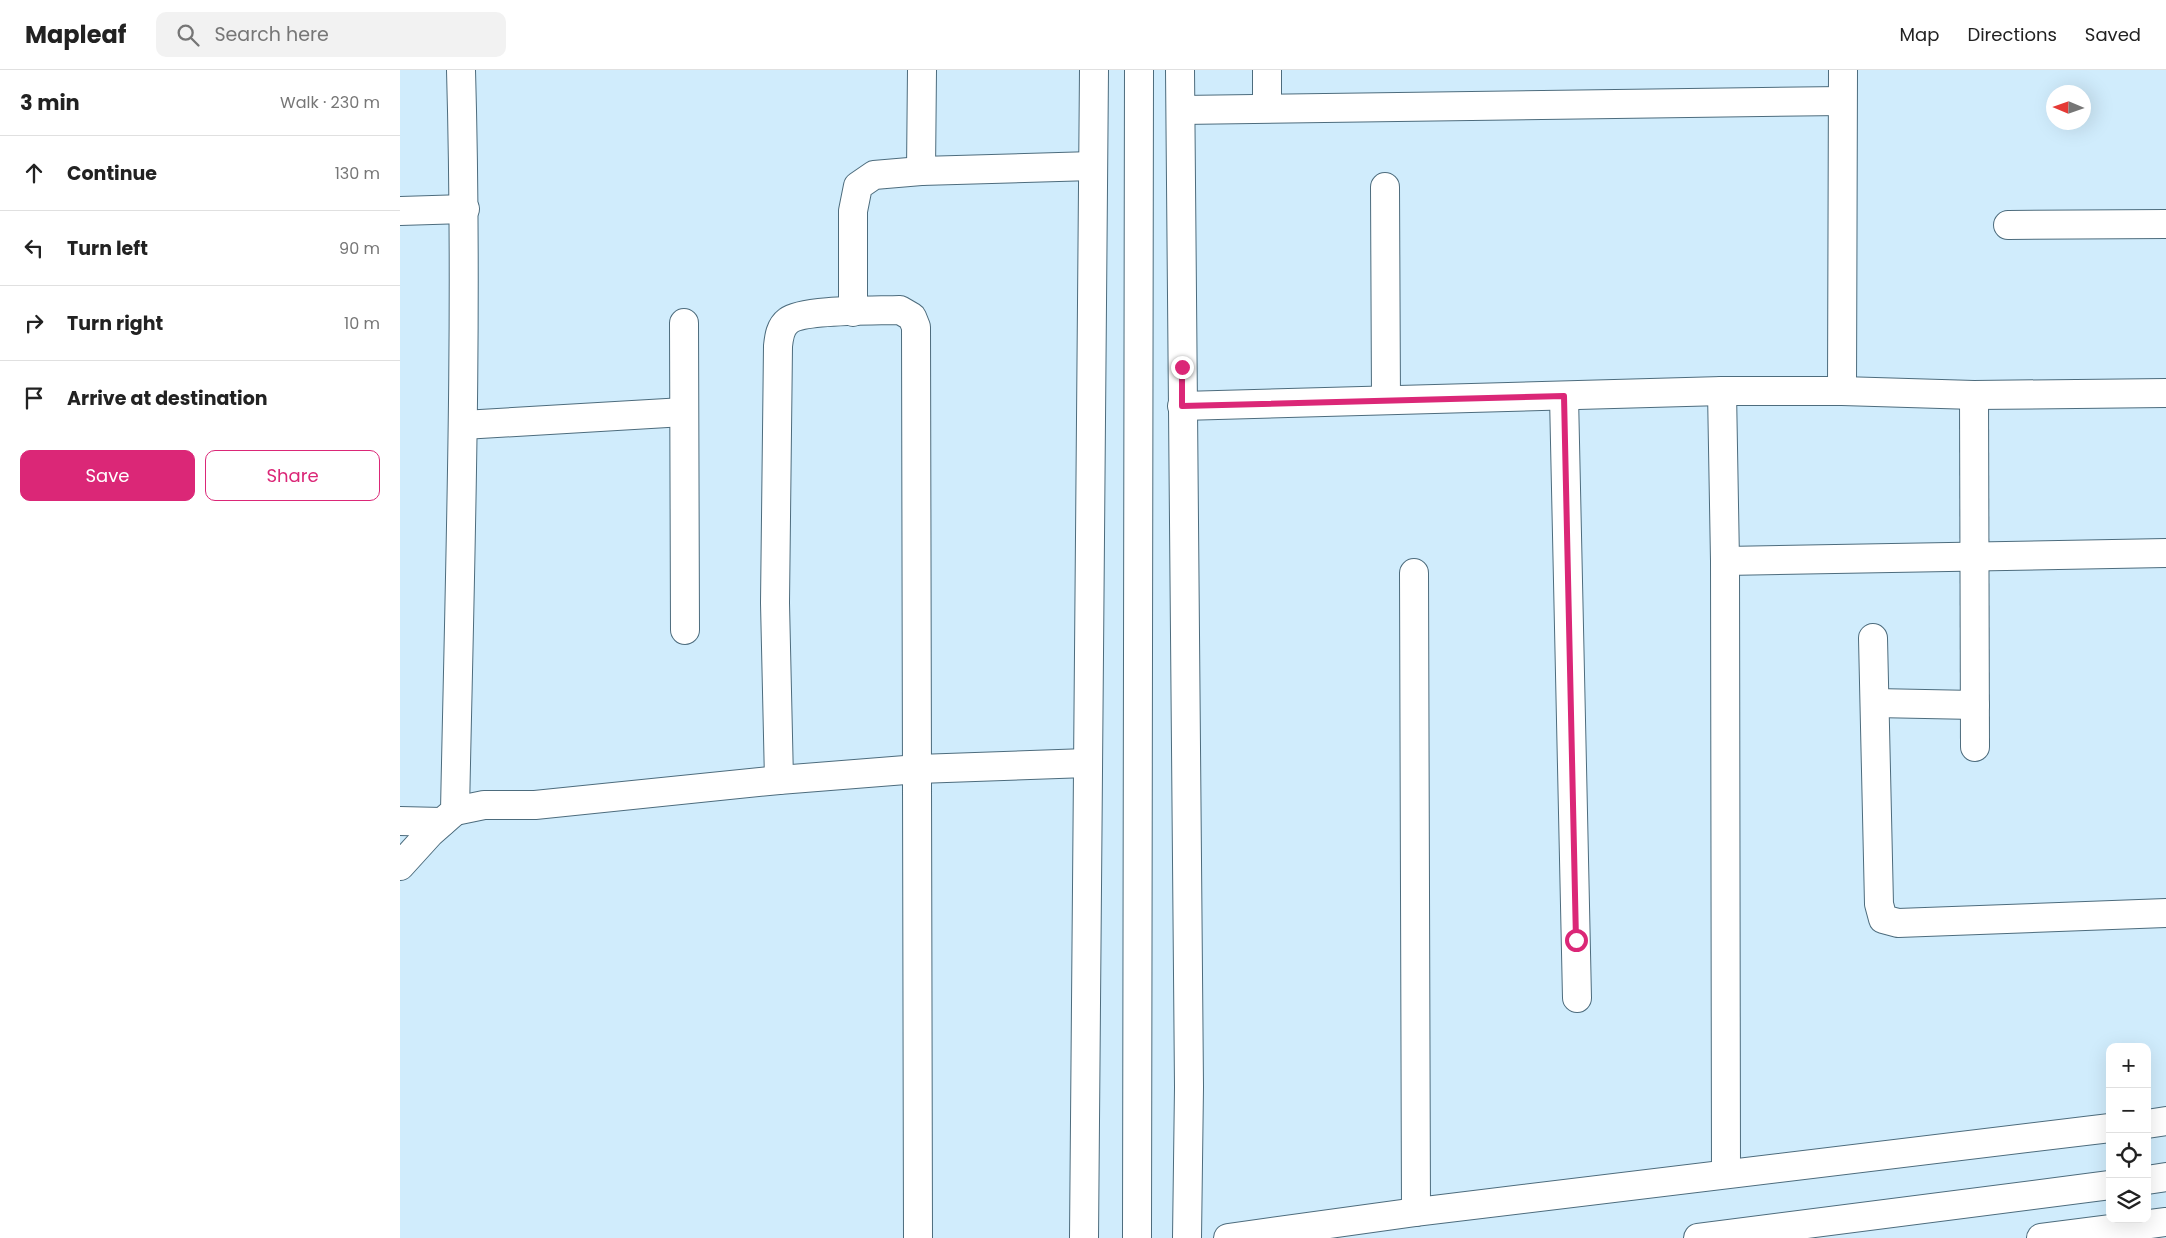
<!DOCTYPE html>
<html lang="en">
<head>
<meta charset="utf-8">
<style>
  body { margin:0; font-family:Poppins,sans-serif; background:#f2f2f2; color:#222 }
  .controls { position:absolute; right:15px; bottom:15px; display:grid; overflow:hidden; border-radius:10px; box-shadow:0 5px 20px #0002 }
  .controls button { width:45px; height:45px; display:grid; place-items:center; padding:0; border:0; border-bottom:1px solid #e0e0e0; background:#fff; color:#222; font:25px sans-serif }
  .compass { position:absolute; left:1646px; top:15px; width:45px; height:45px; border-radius:50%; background:#fff; box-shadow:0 5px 20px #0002; rotate:272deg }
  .stop { position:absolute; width:15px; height:15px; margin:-11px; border:4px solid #db2777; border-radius:50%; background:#fff }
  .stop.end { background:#db2777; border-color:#fff; box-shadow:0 1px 5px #0008 }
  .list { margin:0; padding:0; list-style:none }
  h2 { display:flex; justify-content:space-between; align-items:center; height:65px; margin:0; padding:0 20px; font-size:21px }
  h2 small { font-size:16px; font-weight:400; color:#767676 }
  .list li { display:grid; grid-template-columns:32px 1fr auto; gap:15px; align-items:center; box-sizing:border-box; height:75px; padding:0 20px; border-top:1px solid #e0e0e0 }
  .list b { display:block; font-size:19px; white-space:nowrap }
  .list em { font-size:16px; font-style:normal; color:#767676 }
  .actions { display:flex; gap:10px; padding:15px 20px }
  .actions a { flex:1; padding:11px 0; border:1px solid #db2777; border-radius:10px; text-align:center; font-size:18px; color:#db2777 }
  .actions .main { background:#db2777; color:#fff }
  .icon { flex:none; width:28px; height:28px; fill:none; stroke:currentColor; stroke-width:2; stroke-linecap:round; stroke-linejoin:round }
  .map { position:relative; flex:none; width:1766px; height:1168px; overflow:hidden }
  header { display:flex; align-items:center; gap:30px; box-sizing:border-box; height:70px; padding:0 25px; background:#fff; border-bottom:1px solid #e0e0e0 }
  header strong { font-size:24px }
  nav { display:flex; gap:28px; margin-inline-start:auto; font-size:18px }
  .search { width:350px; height:45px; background:#f2f2f2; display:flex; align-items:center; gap:12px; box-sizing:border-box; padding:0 18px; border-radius:10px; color:#767676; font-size:19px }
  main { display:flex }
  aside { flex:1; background:#fff }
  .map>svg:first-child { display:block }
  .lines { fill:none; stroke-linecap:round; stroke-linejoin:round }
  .minor-casing { stroke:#4d6c7d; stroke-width:30 }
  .minor { stroke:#fff; stroke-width:28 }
  .route { stroke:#db2777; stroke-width:6 }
</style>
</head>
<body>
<header>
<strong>Mapleaf</strong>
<div class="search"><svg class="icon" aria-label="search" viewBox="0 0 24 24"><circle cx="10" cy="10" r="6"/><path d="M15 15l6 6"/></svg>Search here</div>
<nav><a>Map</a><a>Directions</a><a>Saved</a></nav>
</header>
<main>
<aside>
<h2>3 min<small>Walk · 230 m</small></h2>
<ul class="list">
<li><svg class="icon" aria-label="ahead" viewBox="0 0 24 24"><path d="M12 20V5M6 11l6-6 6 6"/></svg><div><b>Continue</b></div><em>130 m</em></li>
<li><svg class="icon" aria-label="left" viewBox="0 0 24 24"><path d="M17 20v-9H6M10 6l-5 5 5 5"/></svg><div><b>Turn left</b></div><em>90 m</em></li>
<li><svg class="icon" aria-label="right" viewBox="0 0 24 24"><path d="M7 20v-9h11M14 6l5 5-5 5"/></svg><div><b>Turn right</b></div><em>10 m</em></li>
<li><svg class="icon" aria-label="arrive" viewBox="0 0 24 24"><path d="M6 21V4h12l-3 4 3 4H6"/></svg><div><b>Arrive at destination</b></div></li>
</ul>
<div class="actions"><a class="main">Save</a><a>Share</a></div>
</aside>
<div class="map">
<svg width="1766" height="1168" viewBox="0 0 1766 1168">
  <rect width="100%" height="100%" fill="#d0ecfc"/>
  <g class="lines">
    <g class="minor-casing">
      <g id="minor">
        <polyline points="780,0 789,1017 787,1168"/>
        <polyline points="867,38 867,0"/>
        <polyline points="781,40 1442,31"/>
        <polyline points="521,101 522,0"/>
        <polyline points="985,117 986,330"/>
        <polyline points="0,141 65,139"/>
        <polyline points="1608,155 1766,154"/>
        <polyline points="453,242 453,141 458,116 474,105 521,101 693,96"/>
        <polyline points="284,253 285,560"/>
        <polyline points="1322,321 1325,491 1766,483"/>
        <polyline points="1442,321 1443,0"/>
        <polyline points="1574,325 1575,677"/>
        <polyline points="1164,326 1177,928"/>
        <polyline points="782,336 1322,321 1442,321 1574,325 1766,323"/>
        <polyline points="63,355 284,342"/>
        <polyline points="1325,491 1326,1104"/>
        <polyline points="1014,503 1016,1142"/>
        <polyline points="1473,568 1479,834 1483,849 1498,853 1766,843"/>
        <polyline points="1475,633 1575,635"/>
        <path d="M 379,710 L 375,533 L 378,276 C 379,267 380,257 388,251 C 403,239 477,241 500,240 L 512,247 L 516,257 L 518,1167"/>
        <polyline points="55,741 84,735 135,735 379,710 518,699 687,693"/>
        <polyline points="0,751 42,752"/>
        <path d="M 0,796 L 30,763 L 55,741 C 60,494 68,247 61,0"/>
        <polyline points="1747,1054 1766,1051"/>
        <polyline points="1747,1110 1766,1107"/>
        <polyline points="684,1168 694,0"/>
        <polyline points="737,1168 739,0"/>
        <polyline points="828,1168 1016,1142 1710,1058"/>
        <polyline points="1298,1168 1710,1115"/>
        <polyline points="1641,1168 1766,1152"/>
      </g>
    </g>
    <use href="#minor" class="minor"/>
  </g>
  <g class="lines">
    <polyline class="route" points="782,297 782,336 1164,326 1176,870"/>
  </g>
</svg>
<div class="controls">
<button>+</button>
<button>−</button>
<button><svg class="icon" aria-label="locate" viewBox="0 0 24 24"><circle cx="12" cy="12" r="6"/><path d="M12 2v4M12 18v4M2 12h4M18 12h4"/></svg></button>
<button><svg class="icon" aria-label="layers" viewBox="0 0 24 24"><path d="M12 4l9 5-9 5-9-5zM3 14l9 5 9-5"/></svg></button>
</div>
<svg class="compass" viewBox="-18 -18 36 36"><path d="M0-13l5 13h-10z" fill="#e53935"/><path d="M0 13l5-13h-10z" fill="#767676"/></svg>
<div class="stop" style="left:1176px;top:870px"></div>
<div class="stop end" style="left:782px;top:297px"></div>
</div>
</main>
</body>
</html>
